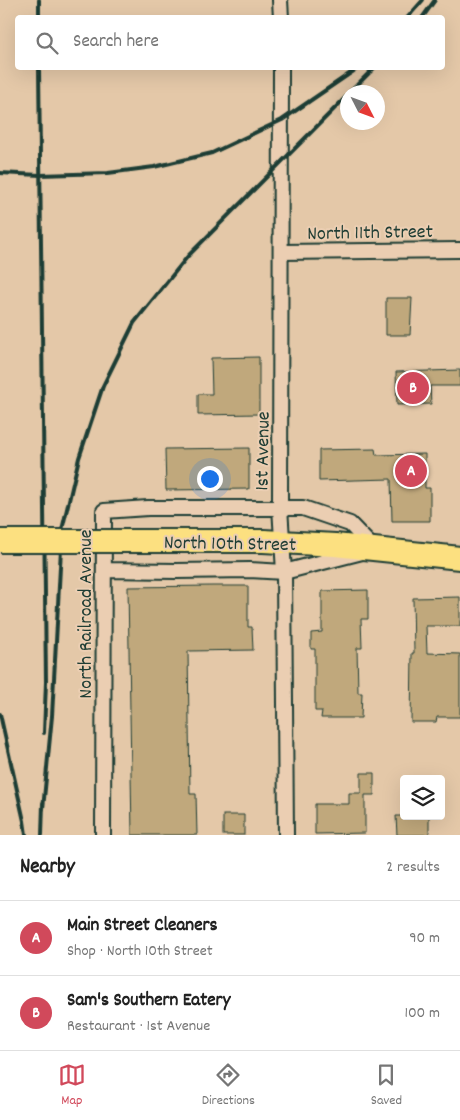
<!DOCTYPE html>
<html lang="en">
<head>
<meta charset="utf-8">
<style>
  body { margin:0; font-family:Dekko,sans-serif; background:#f6f6f6; color:#222 }
  .controls { position:absolute; right:15px; bottom:15px; display:grid; overflow:hidden; border-radius:5px; box-shadow:0 5px 20px #0002 }
  .controls button { width:45px; height:45px; display:grid; place-items:center; padding:0; border:0; border-bottom:1px solid #e0e0e0; background:#fff; color:#222; font:25px sans-serif }
  .compass { position:absolute; left:340px; top:85px; width:45px; height:45px; border-radius:50%; background:#fff; box-shadow:0 5px 20px #0002; rotate:132deg }
  .you { position:absolute; left:209px; top:478px; width:18px; height:18px; margin:-12px; border:4px solid #fff; border-radius:50%; background:#1a73e8; box-shadow:0 0 0 8px #1a73e833 }
  .badge { display:grid; place-items:center; width:32px; height:32px; border-radius:50%; background:#d1495b; color:#fff; font-size:16px; font-weight:700 }
  .pin { position:absolute; translate:-50% -50%; border:2px solid #fff; box-shadow:0 1px 5px #0006 }
  .list { margin:0; padding:0; list-style:none }
  h2 { display:flex; justify-content:space-between; align-items:center; height:65px; margin:0; padding:0 20px; font-size:21px }
  h2 small { font-size:16px; font-weight:400; color:#767676 }
  .list li { display:grid; grid-template-columns:32px 1fr auto; gap:15px; align-items:center; box-sizing:border-box; height:75px; padding:0 20px; border-top:1px solid #e0e0e0 }
  .list b { display:block; font-size:19px; white-space:nowrap }
  .list p { margin:0; font-size:16px; white-space:nowrap; color:#767676 }
  .list em { font-size:16px; font-style:normal; color:#767676 }
  .icon { flex:none; width:28px; height:28px; fill:none; stroke:currentColor; stroke-width:2; stroke-linecap:round; stroke-linejoin:round }
  .map { position:relative; flex:none; width:460px; height:835px; overflow:hidden }
  .search { position:absolute; background:#fff; box-shadow:0 5px 20px #0002; left:15px; right:15px; top:15px; height:55px; display:flex; align-items:center; gap:12px; box-sizing:border-box; padding:0 18px; border-radius:5px; color:#767676; font-size:19px }
  .sheet { height:215px; background:#fff }
  nav { display:flex; justify-content:space-around; align-items:center; box-sizing:border-box; height:70px; border-top:1px solid #e0e0e0; background:#fff; font-size:14px; color:#767676 }
  nav a { display:grid; justify-items:center; gap:2px }
  nav .on { color:#d1495b }
  .map>svg:first-child { display:block }
  .building { fill:#c0a87b; stroke:#1f3d34 }
  .lines { fill:none; stroke-linecap:round; stroke-linejoin:round }
  .street-casing { stroke:#1f3d34; stroke-width:18 }
  .primary-casing { stroke:#1f3d34; stroke-width:26 }
  .street { stroke:#ebceb2; stroke-width:14 }
  .primary { stroke:#fce080; stroke-width:22 }
  .rail { stroke:#1f3d34; stroke-width:4 }
  .primary-bridge-casing { stroke:#1f3d34; stroke-width:26; stroke-linecap:butt }
  .primary-bridge { stroke:#fce080; stroke-width:22 }
  .labels { text-anchor:middle; stroke-width:4; stroke-linejoin:round; paint-order:stroke }
  .street-label { font-size:20px; fill:#1f3d34; stroke:#ebceb2 }
</style>
</head>
<body>
<div class="map">
<svg width="460" height="835" viewBox="0 0 460 835">
  <rect width="100%" height="100%" fill="#e4c8a8"/>
  <filter id="ink" filterUnits="userSpaceOnUse"><feTurbulence type="fractalNoise" baseFrequency=".02" numOctaves="2"/><feDisplacementMap in="SourceGraphic" scale="10" xChannelSelector="R" yChannelSelector="G"/><feConvolveMatrix kernelMatrix="1 2 1 2 8 2 1 2 1" color-interpolation-filters="sRGB"/></filter>
  <g filter="url(#ink)">
    <g class="building">
      <polygon points="386,298 412,298 410,335 386,335"/>
      <polygon points="259,357 259,414 198,415 198,394 212,394 211,358"/>
      <polygon points="460,370 460,386 430,386 431,404 397,405 396,372"/>
      <polygon points="249,448 249,489 166,490 165,449"/>
      <polygon points="375,449 376,455 425,454 425,488 430,488 430,521 392,521 391,479 319,481 319,450"/>
      <polygon points="212,586 248,586 248,627 252,627 253,650 188,651 190,794 196,794 197,835 132,835 128,587"/>
      <polygon points="368,590 368,619 361,619 362,648 357,648 358,693 362,693 361,718 321,718 322,711 315,711 315,649 311,649 311,633 322,632 322,591"/>
      <polygon points="460,597 460,626 426,626 427,653 460,654 460,717 437,717 436,722 411,722 412,653 414,653 413,598"/>
      <polygon points="361,773 374,773 374,795 365,795 365,833 315,834 315,804 349,804 349,793 361,793"/>
      <rect x="223" y="815" width="21" height="20"/>
      <polygon points="396,816 429,816 429,835 397,835"/>
    </g>
    <g class="lines">
      <g class="street-casing">
        <g id="street">
          <polyline points="280,0 281,18"/>
          <polyline points="281,68 280,507 284,572 286,835"/>
          <polyline points="281,252 460,250"/>
          <polyline points="103,835 104,511 148,508 303,508 350,524 374,549 284,572 250,570 176,571 104,570"/>
        </g>
      </g>
      <g class="primary-casing">
        <polyline id="primary" points="263,541 335,545 460,558"/>
      </g>
      <use href="#street" class="street"/>
      <use href="#primary" class="primary"/>
      <g class="rail">
        <polyline points="39,0 39,18"/>
        <polyline points="407,18 423,0"/>
        <polyline points="422,18 435,0"/>
        <polyline points="39,68 46,682 44,733"/>
        <polyline points="350,92 374,68"/>
        <polyline points="0,173 40,175 108,173 154,167 212,153 282,120 358,68"/>
        <polyline points="0,714 24,821 26,835"/>
        <polyline points="43,809 52,716 62,530 79,458 103,386 134,323 188,256 348,95"/>
        <polyline points="42,835 43,803"/>
      </g>
      <g class="primary-bridge-casing">
        <polyline id="primary-bridge" points="0,541 263,541"/>
      </g>
      <use href="#primary-bridge" class="primary-bridge"/>
    </g>
  </g>
  <g class="labels">
    <g class="street-label">
      <text transform="translate(370 231) rotate(-1)" y="7">North 11th Street</text>
      <text transform="translate(261 451) rotate(-89)" y="7">1st Avenue</text>
      <text transform="translate(230 542) rotate(1)" y="7">North 10th Street</text>
      <text transform="translate(84 614) rotate(-90)" y="7">North Railroad Avenue</text>
    </g>
  </g>
</svg>
<div class="controls">
<button><svg class="icon" aria-label="layers" viewBox="0 0 24 24"><path d="M12 4l9 5-9 5-9-5zM3 14l9 5 9-5"/></svg></button>
</div>
<svg class="compass" viewBox="-18 -18 36 36"><path d="M0-13l5 13h-10z" fill="#e53935"/><path d="M0 13l5-13h-10z" fill="#767676"/></svg>
<div class="you"></div>
<div class="pin badge" style="left:411px;top:471px">A</div>
<div class="pin badge" style="left:413px;top:388px">B</div>
<div class="search"><svg class="icon" aria-label="search" viewBox="0 0 24 24"><circle cx="10" cy="10" r="6"/><path d="M15 15l6 6"/></svg>Search here</div>
</div>
<section class="sheet">
<h2>Nearby<small>2 results</small></h2>
<ul class="list">
<li><span class="badge">A</span><div><b>Main Street Cleaners</b><p>Shop · North 10th Street</p></div><em>90 m</em></li>
<li><span class="badge">B</span><div><b>Sam's Southern Eatery</b><p>Restaurant · 1st Avenue</p></div><em>100 m</em></li>
</ul>
</section>
<nav>
<a class="on"><svg class="icon" aria-label="map" viewBox="0 0 24 24"><path d="M3 6l6-2 6 2 6-2v14l-6 2-6-2-6 2zM9 4v14M15 6v14"/></svg>Map</a>
<a><svg class="icon" aria-label="directions" viewBox="0 0 24 24"><path d="M12 3l9 9-9 9-9-9zM9 14v-3h6M13 9l2 2-2 2"/></svg>Directions</a>
<a><svg class="icon" aria-label="saved" viewBox="0 0 24 24"><path d="M7 4h10v16l-5-4-5 4z"/></svg>Saved</a>
</nav>
</body>
</html>
